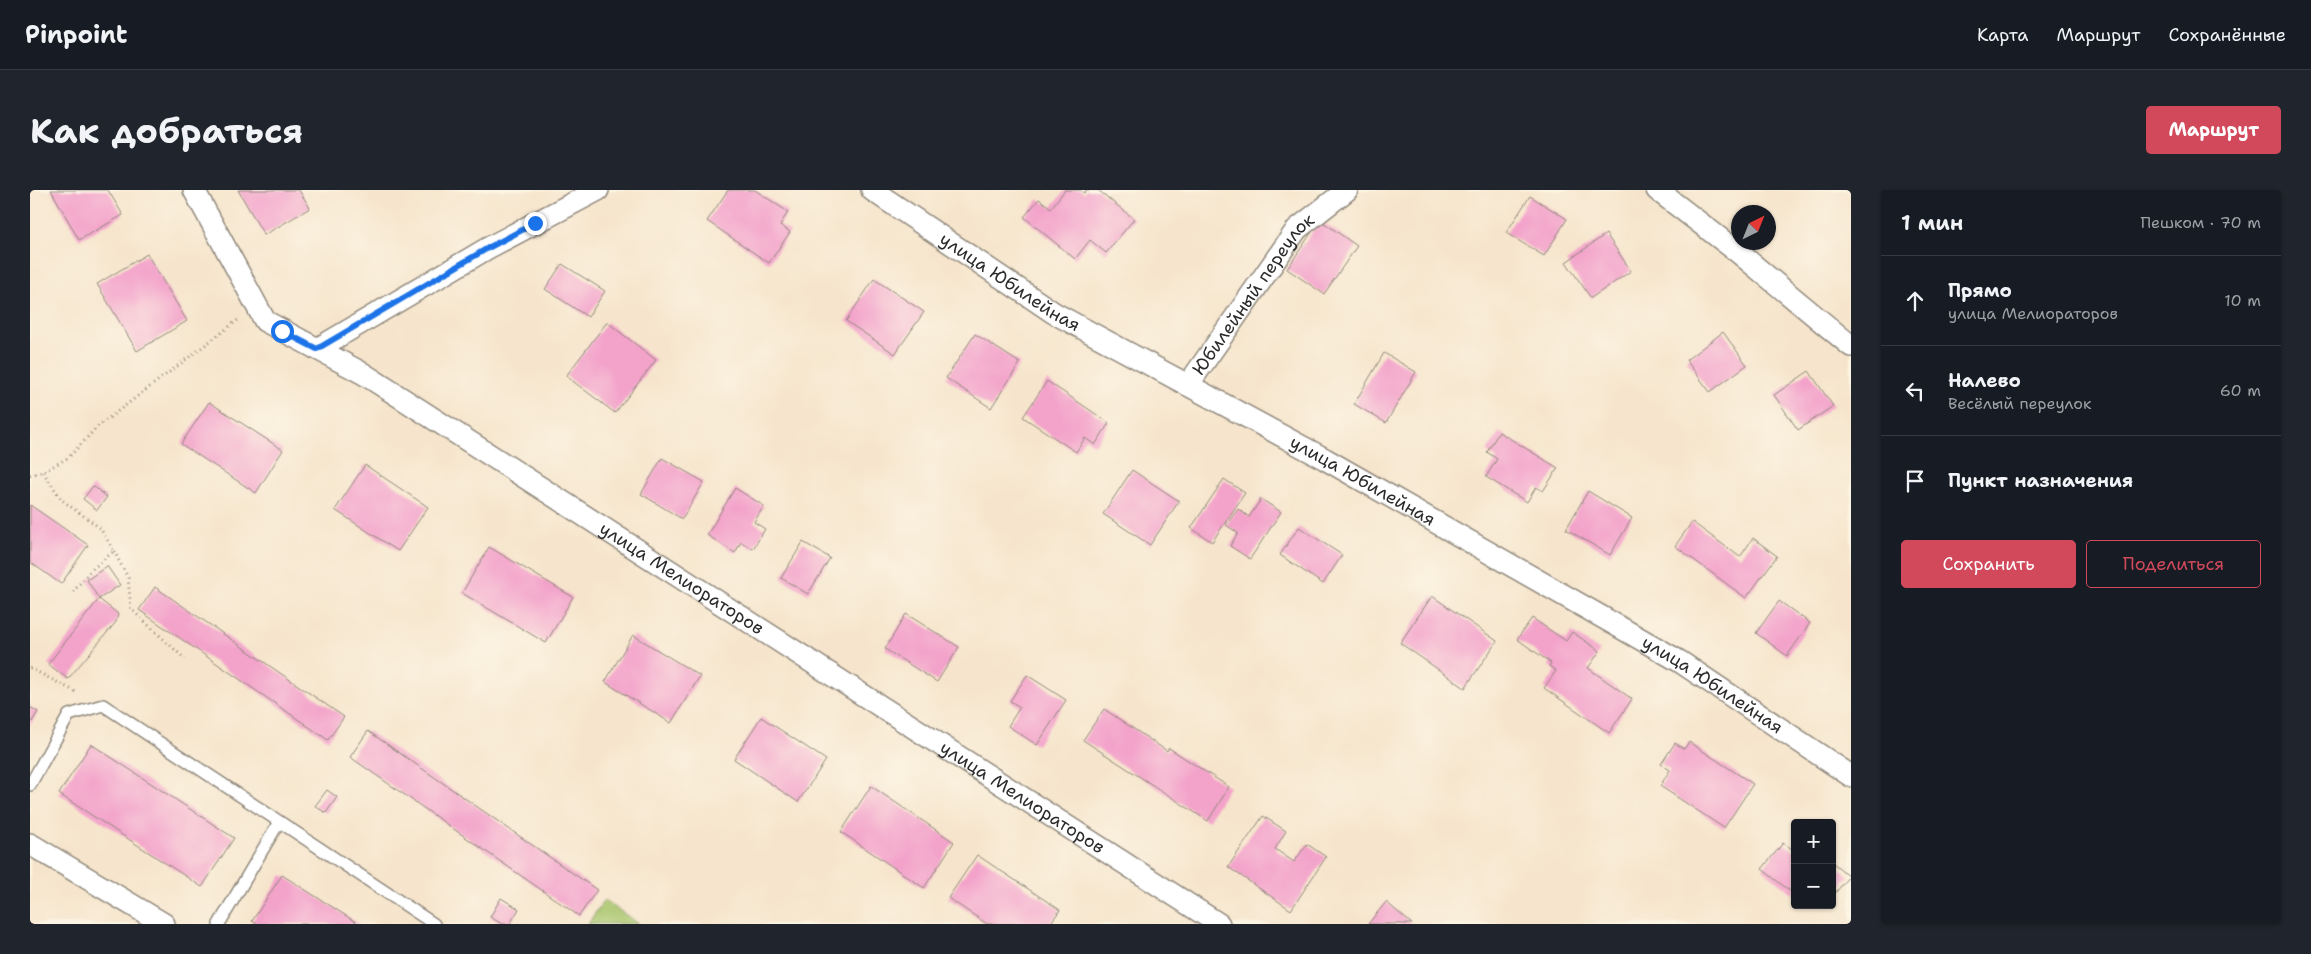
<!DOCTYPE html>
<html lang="ru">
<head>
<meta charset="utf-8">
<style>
  body { margin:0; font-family:"Shantell Sans",sans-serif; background:#20242c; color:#f1f3f6 }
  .controls { position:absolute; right:15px; bottom:15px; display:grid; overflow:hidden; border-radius:5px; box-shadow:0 1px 4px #0004 }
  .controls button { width:45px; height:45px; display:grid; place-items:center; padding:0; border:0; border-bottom:1px solid #363941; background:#171b24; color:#f1f3f6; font:25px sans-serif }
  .compass { position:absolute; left:1701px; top:15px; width:45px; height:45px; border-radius:50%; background:#171b24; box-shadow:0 1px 4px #0004; rotate:43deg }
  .stop { position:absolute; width:15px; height:15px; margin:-11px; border:4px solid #1a73e8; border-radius:50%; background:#fff }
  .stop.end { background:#1a73e8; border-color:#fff; box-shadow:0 1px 5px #0008 }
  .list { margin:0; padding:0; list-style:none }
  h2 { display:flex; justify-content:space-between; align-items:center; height:65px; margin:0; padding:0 20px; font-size:21px }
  h2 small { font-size:16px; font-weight:400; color:#9ea1a6 }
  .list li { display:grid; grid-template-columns:32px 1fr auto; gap:15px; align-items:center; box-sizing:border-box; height:90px; padding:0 20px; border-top:1px solid #363941 }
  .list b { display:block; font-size:19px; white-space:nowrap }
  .list p { margin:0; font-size:16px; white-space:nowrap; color:#9ea1a6 }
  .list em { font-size:16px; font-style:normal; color:#9ea1a6 }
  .actions { display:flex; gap:10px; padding:15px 20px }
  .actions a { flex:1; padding:11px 0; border:1px solid #d1495b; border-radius:5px; text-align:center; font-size:18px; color:#d1495b }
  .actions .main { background:#d1495b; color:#fff }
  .icon { flex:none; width:28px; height:28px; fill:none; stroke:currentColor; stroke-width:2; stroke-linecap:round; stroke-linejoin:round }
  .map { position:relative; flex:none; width:1821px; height:734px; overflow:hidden; border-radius:5px }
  header { display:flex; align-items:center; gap:30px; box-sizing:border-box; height:70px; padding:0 25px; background:#171b24; border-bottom:1px solid #363941 }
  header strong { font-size:24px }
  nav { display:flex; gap:28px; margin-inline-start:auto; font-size:18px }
  .intro { display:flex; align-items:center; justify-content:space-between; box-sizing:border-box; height:120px; padding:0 30px }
  h1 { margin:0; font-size:35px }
  .button { padding:12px 22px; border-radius:5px; background:#d1495b; color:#fff; font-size:18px; font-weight:700 }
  main { display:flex; gap:30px; padding:0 30px }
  aside { flex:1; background:#171b24; border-radius:5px; box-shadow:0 1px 4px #0004 }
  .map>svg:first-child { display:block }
  .green { fill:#a7c46b; stroke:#69784b }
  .building { fill:#f3a2ca }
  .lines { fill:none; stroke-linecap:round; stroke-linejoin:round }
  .service-casing { stroke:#90887c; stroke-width:14 }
  .minor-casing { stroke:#90887c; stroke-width:24 }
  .path { stroke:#90887c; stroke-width:3; stroke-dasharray:1 4; stroke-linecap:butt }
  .service { stroke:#fff; stroke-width:11 }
  .minor { stroke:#fff; stroke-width:21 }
  .route { stroke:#1a73e8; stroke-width:6 }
  .labels { text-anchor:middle; stroke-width:4.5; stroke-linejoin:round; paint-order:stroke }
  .street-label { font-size:18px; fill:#2b2b2b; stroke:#fcf5e5 }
</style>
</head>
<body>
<header>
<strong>Pinpoint</strong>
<nav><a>Карта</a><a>Маршрут</a><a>Сохранённые</a></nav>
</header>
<div class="intro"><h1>Как добраться</h1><a class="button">Маршрут</a></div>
<main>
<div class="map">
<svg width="1821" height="734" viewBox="0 0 1821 734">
  <rect width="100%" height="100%" fill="#fcf5e5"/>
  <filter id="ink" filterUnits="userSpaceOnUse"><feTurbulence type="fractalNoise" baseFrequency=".02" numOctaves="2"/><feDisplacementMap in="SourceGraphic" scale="10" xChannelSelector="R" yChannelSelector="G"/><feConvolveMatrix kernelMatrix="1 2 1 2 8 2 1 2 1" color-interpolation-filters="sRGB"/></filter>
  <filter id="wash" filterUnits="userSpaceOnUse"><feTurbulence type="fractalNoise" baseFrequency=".0096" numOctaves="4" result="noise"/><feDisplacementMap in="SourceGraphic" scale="20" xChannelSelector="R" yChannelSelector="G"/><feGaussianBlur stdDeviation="1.12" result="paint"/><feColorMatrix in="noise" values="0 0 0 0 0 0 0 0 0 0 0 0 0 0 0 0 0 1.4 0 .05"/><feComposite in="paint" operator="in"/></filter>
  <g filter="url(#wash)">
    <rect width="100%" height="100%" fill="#f6e5cc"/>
    <polygon class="green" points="574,710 609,734 558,734"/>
    <g id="blocks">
      <g class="building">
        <polygon points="21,0 78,0 93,25 49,50"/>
        <polygon points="208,0 269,0 280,18 234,45"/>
        <polygon points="698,0 725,0 758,22 750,35 760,42 739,73 677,31"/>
        <polygon points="1035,0 1050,0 1054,3 1056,0 1068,0 1104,29 1076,63 1060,50 1045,69 994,27 1009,9 1021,18"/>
        <polygon points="1500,6 1537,29 1514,66 1476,43"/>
        <polygon points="1290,30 1327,56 1294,104 1257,79"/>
        <polygon points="1576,44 1601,81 1561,108 1536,72"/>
        <polygon points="117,64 157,131 107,161 67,94"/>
        <polygon points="532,74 575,101 558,127 515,99"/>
        <polygon points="844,89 894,122 865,164 816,131"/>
        <polygon points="577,132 626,170 585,223 536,186"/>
        <polygon points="1693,142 1717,175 1680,202 1656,170"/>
        <polygon points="945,144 990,173 961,218 916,188"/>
        <polygon points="1354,163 1386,182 1356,233 1324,214"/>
        <polygon points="1779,181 1803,216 1768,240 1744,205"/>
        <polygon points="1017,191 1079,233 1065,255 1055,248 1046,262 993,227"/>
        <polygon points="179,212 253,260 226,303 151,254"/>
        <polygon points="1469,242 1528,278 1513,301 1506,297 1497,312 1456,287 1467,269 1457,262"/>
        <polygon points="632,268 674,292 652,329 611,304"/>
        <polygon points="335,275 398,317 368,361 305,320"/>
        <polygon points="1102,280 1149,311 1120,355 1073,324"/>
        <polygon points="1194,289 1215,303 1182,352 1161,338"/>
        <polygon points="63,296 77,307 67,320 53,309"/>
        <polygon points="705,298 734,316 724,332 735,339 723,359 711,352 705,363 677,345"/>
        <polygon points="1558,301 1602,328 1580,365 1536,339"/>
        <polygon points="1231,309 1251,322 1220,369 1200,356 1208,343 1196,335 1208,319 1219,327"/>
        <polygon points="0,315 58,355 31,394 0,372"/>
        <polygon points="1662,332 1710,367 1723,348 1747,366 1716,408 1645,356"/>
        <polygon points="1269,337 1312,365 1293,394 1250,365"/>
        <polygon points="773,352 800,368 778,404 751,388"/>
        <polygon points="459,357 543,407 516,453 432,403"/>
        <polygon points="77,376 90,395 69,409 57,390"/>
        <polygon points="125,397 314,527 298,550 109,420"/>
        <polygon points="1402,406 1467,451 1435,498 1370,453"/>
        <polygon points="69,409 88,424 86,432 38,489 18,474"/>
        <polygon points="1749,411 1780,433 1757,466 1726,443"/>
        <polygon points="876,424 929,457 907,492 855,459"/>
        <polygon points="1502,428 1536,451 1542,442 1570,461 1558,478 1602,509 1579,543 1514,498 1526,481 1519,476 1521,473 1487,449"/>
        <polygon points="603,445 670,486 641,533 575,492"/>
        <polygon points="997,485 1036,510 1007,555 978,536 990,517 980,511"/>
        <polygon points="0,517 8,522 0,535"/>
        <polygon points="1074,519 1137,561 1139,558 1199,597 1178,631 1053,550"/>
        <polygon points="731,527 796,570 768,612 704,569"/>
        <polygon points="338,541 567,700 549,726 320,567"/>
        <polygon points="1659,552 1723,594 1694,638 1630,596 1640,580 1631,574 1645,553 1654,559"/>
        <polygon points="61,554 204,648 172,697 29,604"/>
        <polygon points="841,596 924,652 894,698 811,642"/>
        <polygon points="297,600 307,607 296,623 285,616"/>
        <polygon points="1233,626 1256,641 1245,659 1264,672 1277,654 1296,667 1261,720 1198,677"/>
        <polygon points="1753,653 1765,661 1765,705 1732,679"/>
        <polygon points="947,665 1030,720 1020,734 957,734 918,708"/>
        <polygon points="1802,672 1819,686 1802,707"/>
        <polygon points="252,685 329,734 227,734 222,731"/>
        <polygon points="471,708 489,719 480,734 472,734 460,727"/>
        <polygon points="1356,712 1382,734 1338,734"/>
      </g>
    </g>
  </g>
  <g filter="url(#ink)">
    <use href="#blocks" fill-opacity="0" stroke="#90887c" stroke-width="1"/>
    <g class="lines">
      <g class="service-casing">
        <g id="service">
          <polyline points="0,595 39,525 73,515 404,734"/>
          <polyline points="189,734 249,632"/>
        </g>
      </g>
      <g class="minor-casing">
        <g id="minor">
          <path id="s1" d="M 164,0 L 235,131 L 334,184 L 1189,734"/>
          <path id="s2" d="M 842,0 L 1024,123 L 1295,269 L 1649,471 L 1821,586"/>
          <polyline points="1627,0 1709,63 1821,156"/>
          <polyline points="287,159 458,58 568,0"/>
          <path id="s3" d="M 1158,195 L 1267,39 L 1317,0"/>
          <polyline points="0,654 134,734"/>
        </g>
      </g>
      <g class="path">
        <polyline points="13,282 32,310 70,338 84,361 60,381 43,402"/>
        <polyline points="0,285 13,282 39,267 67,237 208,130"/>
        <polyline points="84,361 98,388 101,419 155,469"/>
        <polyline points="0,478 46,502"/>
      </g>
      <use href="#service" class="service"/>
      <use href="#minor" class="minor"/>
    </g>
  </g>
  <g class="lines" filter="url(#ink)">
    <polyline class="route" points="252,141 287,159 458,58 505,33"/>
  </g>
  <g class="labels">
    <g class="street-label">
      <text dy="6" stroke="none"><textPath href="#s2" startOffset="166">улица Юбилейная</textPath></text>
      <text dy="6" stroke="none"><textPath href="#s3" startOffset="112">Юбилейный переулок</textPath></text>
      <text dy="6" stroke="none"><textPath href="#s2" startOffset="571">улица Юбилейная</textPath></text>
      <text dy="6" stroke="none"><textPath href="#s1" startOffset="639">улица Мелиораторов</textPath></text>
      <text dy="6" stroke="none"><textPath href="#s2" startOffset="976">улица Юбилейная</textPath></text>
      <text dy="6" stroke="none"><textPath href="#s1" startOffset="1044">улица Мелиораторов</textPath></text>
    </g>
  </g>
</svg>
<div class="controls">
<button>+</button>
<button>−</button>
</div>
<svg class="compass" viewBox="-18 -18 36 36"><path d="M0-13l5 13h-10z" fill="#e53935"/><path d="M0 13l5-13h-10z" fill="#9ea1a6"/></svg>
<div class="stop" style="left:252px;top:141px"></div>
<div class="stop end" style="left:505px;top:33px"></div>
</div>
<aside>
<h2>1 мин<small>Пешком · 70 m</small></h2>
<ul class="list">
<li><svg class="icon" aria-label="ahead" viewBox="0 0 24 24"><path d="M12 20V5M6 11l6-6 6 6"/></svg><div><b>Прямо</b><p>улица Мелиораторов</p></div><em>10 m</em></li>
<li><svg class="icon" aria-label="left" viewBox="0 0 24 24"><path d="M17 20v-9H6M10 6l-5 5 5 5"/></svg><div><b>Налево</b><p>Весёлый переулок</p></div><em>60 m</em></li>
<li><svg class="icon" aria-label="arrive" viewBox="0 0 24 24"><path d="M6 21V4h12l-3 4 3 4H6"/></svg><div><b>Пункт назначения</b></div></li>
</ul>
<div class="actions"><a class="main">Сохранить</a><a>Поделиться</a></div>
</aside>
</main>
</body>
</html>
